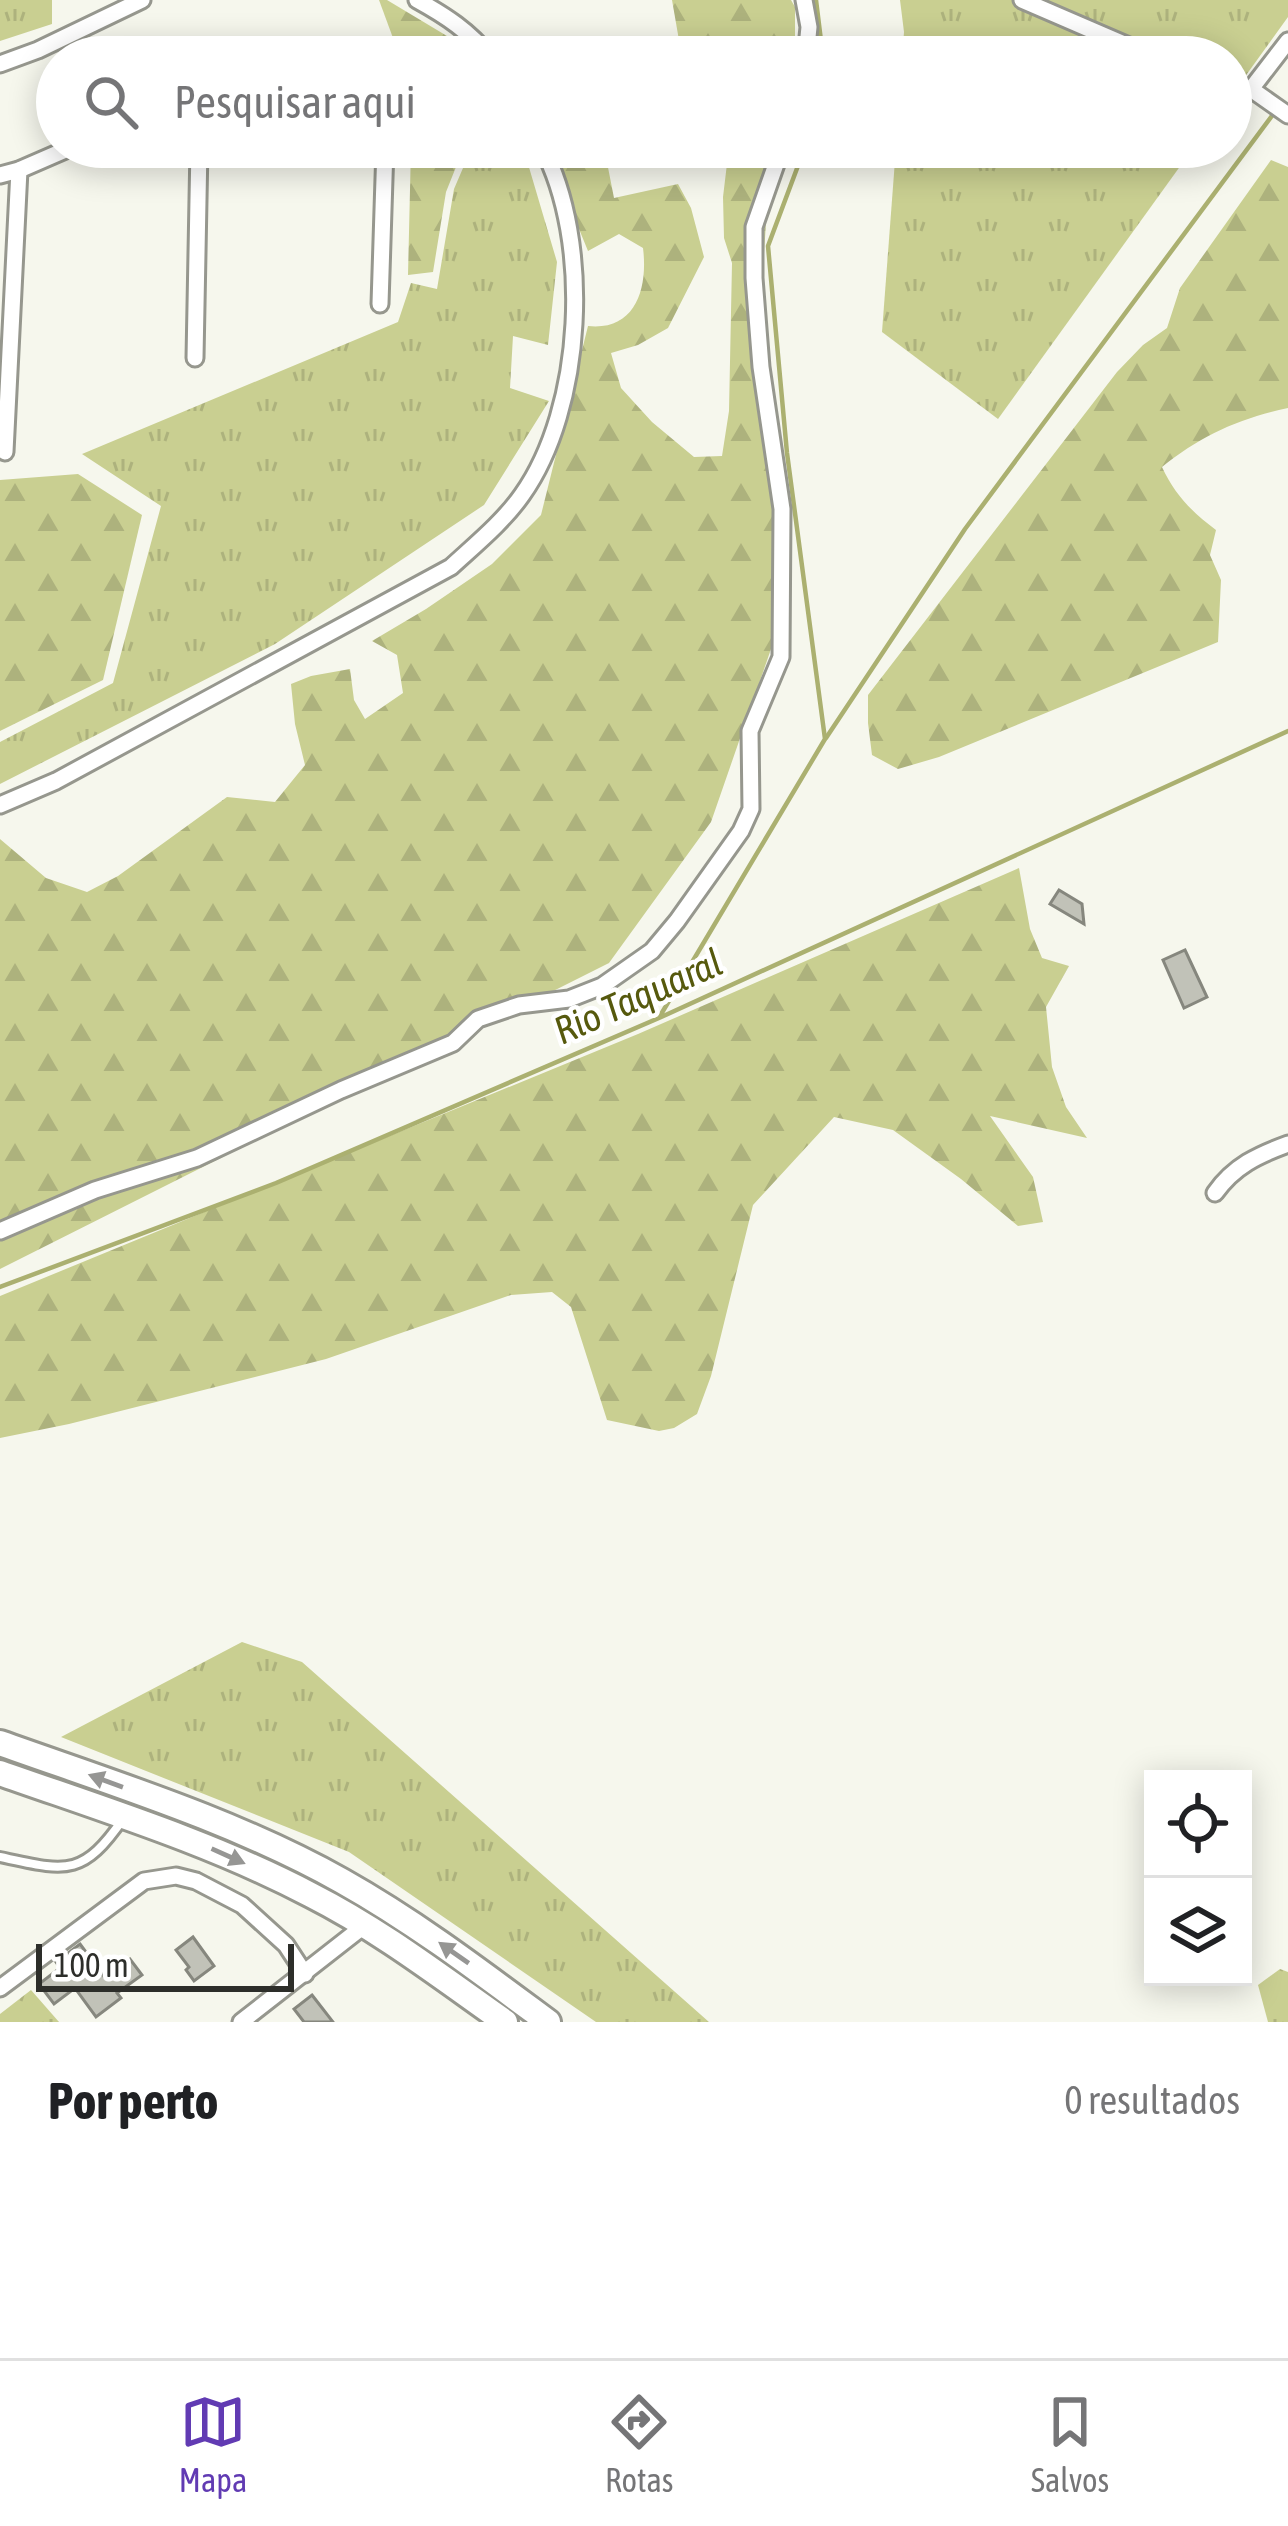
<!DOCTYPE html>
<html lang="pt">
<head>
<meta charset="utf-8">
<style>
  body { margin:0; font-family:"Asap Condensed",sans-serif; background:#f2f2f2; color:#202124 }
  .controls { position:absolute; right:36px; bottom:36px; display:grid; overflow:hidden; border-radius:0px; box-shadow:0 6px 30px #0003 }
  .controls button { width:108px; height:108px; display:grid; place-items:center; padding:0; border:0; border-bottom:3px solid #e0e0e0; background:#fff; color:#202124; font:60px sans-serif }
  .scale { position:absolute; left:36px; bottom:30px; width:258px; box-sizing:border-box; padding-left:12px; border:6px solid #2d2e2a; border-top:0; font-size:33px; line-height:42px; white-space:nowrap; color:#2d2e2a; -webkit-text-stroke:9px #fff; paint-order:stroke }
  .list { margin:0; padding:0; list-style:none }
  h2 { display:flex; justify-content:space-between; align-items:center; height:156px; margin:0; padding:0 48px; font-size:51px }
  h2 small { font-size:39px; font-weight:400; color:#757577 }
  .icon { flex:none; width:66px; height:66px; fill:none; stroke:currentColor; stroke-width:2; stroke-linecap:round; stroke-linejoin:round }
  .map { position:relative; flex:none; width:1288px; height:2022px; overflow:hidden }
  .search { position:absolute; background:#fff; box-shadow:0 6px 30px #0003; left:36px; right:36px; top:36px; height:132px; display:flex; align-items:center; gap:30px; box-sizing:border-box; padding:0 42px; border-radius:66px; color:#757577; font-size:45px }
  .sheet { height:336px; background:#fff }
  nav { display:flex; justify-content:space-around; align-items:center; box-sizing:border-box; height:168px; border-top:3px solid #e0e0e0; background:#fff; font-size:33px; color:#757577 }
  nav a { display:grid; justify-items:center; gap:6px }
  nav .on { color:#613bb3 }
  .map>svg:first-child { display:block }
  .grass { fill:url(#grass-tufts) }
  .forest { fill:url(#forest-firs) }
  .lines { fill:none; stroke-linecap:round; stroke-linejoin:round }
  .stream { stroke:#abb070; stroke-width:4.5 }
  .building { fill:#c1c2b8; stroke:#86877e; stroke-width:3 }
  .lane-casing { stroke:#96978e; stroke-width:14 }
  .street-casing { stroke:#96978e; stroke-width:21 }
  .primary-casing { stroke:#96978e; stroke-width:30 }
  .lane { stroke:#fff; stroke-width:8 }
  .street { stroke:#fff; stroke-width:15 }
  .primary { stroke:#fff; stroke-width:24 }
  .oneway { fill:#969694 }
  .labels { text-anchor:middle; stroke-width:9; stroke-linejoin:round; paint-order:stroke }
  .water-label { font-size:39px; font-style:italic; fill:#56590d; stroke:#fff }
</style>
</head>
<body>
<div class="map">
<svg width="1288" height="2022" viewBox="0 0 1288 2022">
  <defs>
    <pattern id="grass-tufts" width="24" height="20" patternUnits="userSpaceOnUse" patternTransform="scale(3)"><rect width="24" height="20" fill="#c9cf91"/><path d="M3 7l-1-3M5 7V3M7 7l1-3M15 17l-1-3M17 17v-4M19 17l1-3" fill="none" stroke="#adb27d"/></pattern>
    <pattern id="forest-firs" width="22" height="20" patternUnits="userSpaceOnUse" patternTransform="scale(3)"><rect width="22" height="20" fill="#c9cf91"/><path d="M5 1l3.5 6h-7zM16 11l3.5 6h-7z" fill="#adb27d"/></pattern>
  </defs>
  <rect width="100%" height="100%" fill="#f6f7ed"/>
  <g class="grass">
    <polygon points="0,0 52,0 52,24 0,41"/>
    <polygon points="900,0 1288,0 1288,17 1231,96 1231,57 902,57 904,32"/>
    <polygon points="472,147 523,147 557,262 548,345 513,336 510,388 549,401 484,505 275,644 0,784 0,742 113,683 161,506 82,454 398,322 411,283 437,289 454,189"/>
    <polygon points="896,147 1194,147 998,419 882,332"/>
    <polygon points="242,1642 302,1662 709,2022 596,2022 349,1852 61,1737"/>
    <polygon points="1280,1969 1288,1972 1288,2022 1268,2022 1258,1985"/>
    <polygon points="31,1990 59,2022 0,2022 0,2014"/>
  </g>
  <g class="forest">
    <polygon points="379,0 387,0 457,42 469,57 400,57"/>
    <polygon points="672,0 791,0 795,7 795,57 687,57 680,46"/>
    <polygon points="411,147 464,147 446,192 433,272 408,275"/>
    <path d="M 555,147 L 604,147 L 614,198 L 678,184 L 691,208 L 704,257 L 668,328 L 638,345 L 611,353 L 621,388 L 652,422 L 694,457 L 722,456 L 729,411 L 732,263 L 724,238 L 723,197 L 729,147 L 773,147 L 768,192 L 758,346 L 782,509 L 771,649 L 711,822 L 609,963 L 0,1269 L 0,839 L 46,878 L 87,892 L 118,876 L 227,797 L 275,802 L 305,765 L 295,724 L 291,684 L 311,676 L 350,669 L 354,700 L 365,719 L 403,693 L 397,655 L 372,641 L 426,609 L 492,564 L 541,515 L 588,326 C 636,331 648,288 643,248 L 619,234 L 588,251 L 559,180 Z"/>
    <path d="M 1271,160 L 1288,167 L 1288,408 C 1240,418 1200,436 1162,467 C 1175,495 1192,512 1216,530 L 1210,555 L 1221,580 L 1218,642 L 939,757 L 898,769 L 872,755 L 868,723 L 868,695 L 1117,372 L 1143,345 L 1167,328 L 1180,288 Z"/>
    <polygon points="78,474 142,515 103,680 0,731 0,480"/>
    <polygon points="1019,868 1030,929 1042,958 1069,966 1046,1007 1052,1067 1066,1107 1087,1138 990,1116 1033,1177 1043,1222 1018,1226 961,1179 893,1130 834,1117 753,1205 711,1376 697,1414 674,1428 659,1431 607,1420 571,1307 552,1292 511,1295 326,1359 69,1424 0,1438 0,1296 638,1034"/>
  </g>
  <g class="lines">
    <g class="stream">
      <polyline points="816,0 823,57"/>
      <polyline points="826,738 965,529 1274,113"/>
      <polyline points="660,1016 825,739 787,453 768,246 805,147"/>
      <polyline points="0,1287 276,1183 659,1018 1288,731"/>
    </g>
  </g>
  <g class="building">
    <polygon points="1059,890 1082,904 1084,924 1050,904"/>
    <polygon points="1185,950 1207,997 1184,1008 1163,960"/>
    <polygon points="193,1937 214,1966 194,1981 186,1970 189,1967 176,1950"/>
    <polygon points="80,1944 105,1978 130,1959 142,1975 117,1993 121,1998 96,2017 75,1988 54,2004 39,1984 60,1968 56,1962"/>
    <polygon points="312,1995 333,2022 304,2022 294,2009"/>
  </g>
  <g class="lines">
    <g class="lane-casing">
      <path id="lane" d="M 0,1857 C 66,1871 82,1878 123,1819"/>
    </g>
    <g class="street-casing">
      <g id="street">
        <path d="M 417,0 C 446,16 469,31 490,57"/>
        <polyline points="804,0 809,27 806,57"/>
        <polyline points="1022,0 1154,57"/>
        <polyline points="0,64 38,50 142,0"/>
        <polyline points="1231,87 1251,89 1288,115"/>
        <polyline points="1251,89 1288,41"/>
        <polyline points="0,175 19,170 72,147"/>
        <polyline points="380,304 385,147"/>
        <polyline points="195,358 199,147"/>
        <polyline points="5,452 19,170"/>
        <path d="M 0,805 L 56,781 L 451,567 C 476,544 503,522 522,495 C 584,408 592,241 542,147"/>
        <path d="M 1215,1193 C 1234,1166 1258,1155 1288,1144"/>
        <polyline points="0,1231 95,1190 197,1158 341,1090 453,1043 478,1019 519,1005 569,999 602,986 652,951 677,921 741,831 751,809 750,731 781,657 782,509 761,367 754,278 754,227 782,147"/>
        <polyline points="0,1988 144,1881 176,1876 196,1881 242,1905 286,1945 305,1974"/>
        <polyline points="241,2022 365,1925"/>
      </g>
    </g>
    <g class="primary-casing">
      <g id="primary">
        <path d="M 0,1743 C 115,1784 235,1821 342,1881 C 415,1922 482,1973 548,2022"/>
        <path d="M 0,1773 C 105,1810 212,1843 311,1895 C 380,1930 441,1977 505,2022"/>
      </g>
    </g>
    <use href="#lane" class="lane"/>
    <use href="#street" class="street"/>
    <use href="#primary" class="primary"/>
  </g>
  <defs><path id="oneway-solid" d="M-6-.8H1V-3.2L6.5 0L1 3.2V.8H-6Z" transform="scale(3)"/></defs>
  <g class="oneway">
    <use href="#oneway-solid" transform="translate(106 1781) rotate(-160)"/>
    <use href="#oneway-solid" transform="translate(228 1856) rotate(24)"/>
    <use href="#oneway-solid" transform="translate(454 1953) rotate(-145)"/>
  </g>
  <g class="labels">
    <g class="water-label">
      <text transform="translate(638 996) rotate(-24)" y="14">Rio Taquaral</text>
    </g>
  </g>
</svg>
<div class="controls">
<button><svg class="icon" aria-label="locate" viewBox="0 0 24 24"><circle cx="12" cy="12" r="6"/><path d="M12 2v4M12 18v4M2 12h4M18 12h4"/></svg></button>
<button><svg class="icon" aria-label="layers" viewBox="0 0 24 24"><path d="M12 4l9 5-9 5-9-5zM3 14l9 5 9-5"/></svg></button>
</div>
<div class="scale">100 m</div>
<div class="search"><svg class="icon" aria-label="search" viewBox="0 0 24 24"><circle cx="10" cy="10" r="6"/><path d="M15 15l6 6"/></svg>Pesquisar aqui</div>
</div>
<section class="sheet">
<h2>Por perto<small>0 resultados</small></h2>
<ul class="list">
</ul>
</section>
<nav>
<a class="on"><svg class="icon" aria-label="map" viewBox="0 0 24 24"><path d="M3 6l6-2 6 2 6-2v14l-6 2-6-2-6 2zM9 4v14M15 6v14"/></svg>Mapa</a>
<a><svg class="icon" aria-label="directions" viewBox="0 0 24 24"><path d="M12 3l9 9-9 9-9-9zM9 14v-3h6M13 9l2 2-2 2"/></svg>Rotas</a>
<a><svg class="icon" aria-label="saved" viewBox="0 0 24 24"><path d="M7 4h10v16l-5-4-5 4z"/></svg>Salvos</a>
</nav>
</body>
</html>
